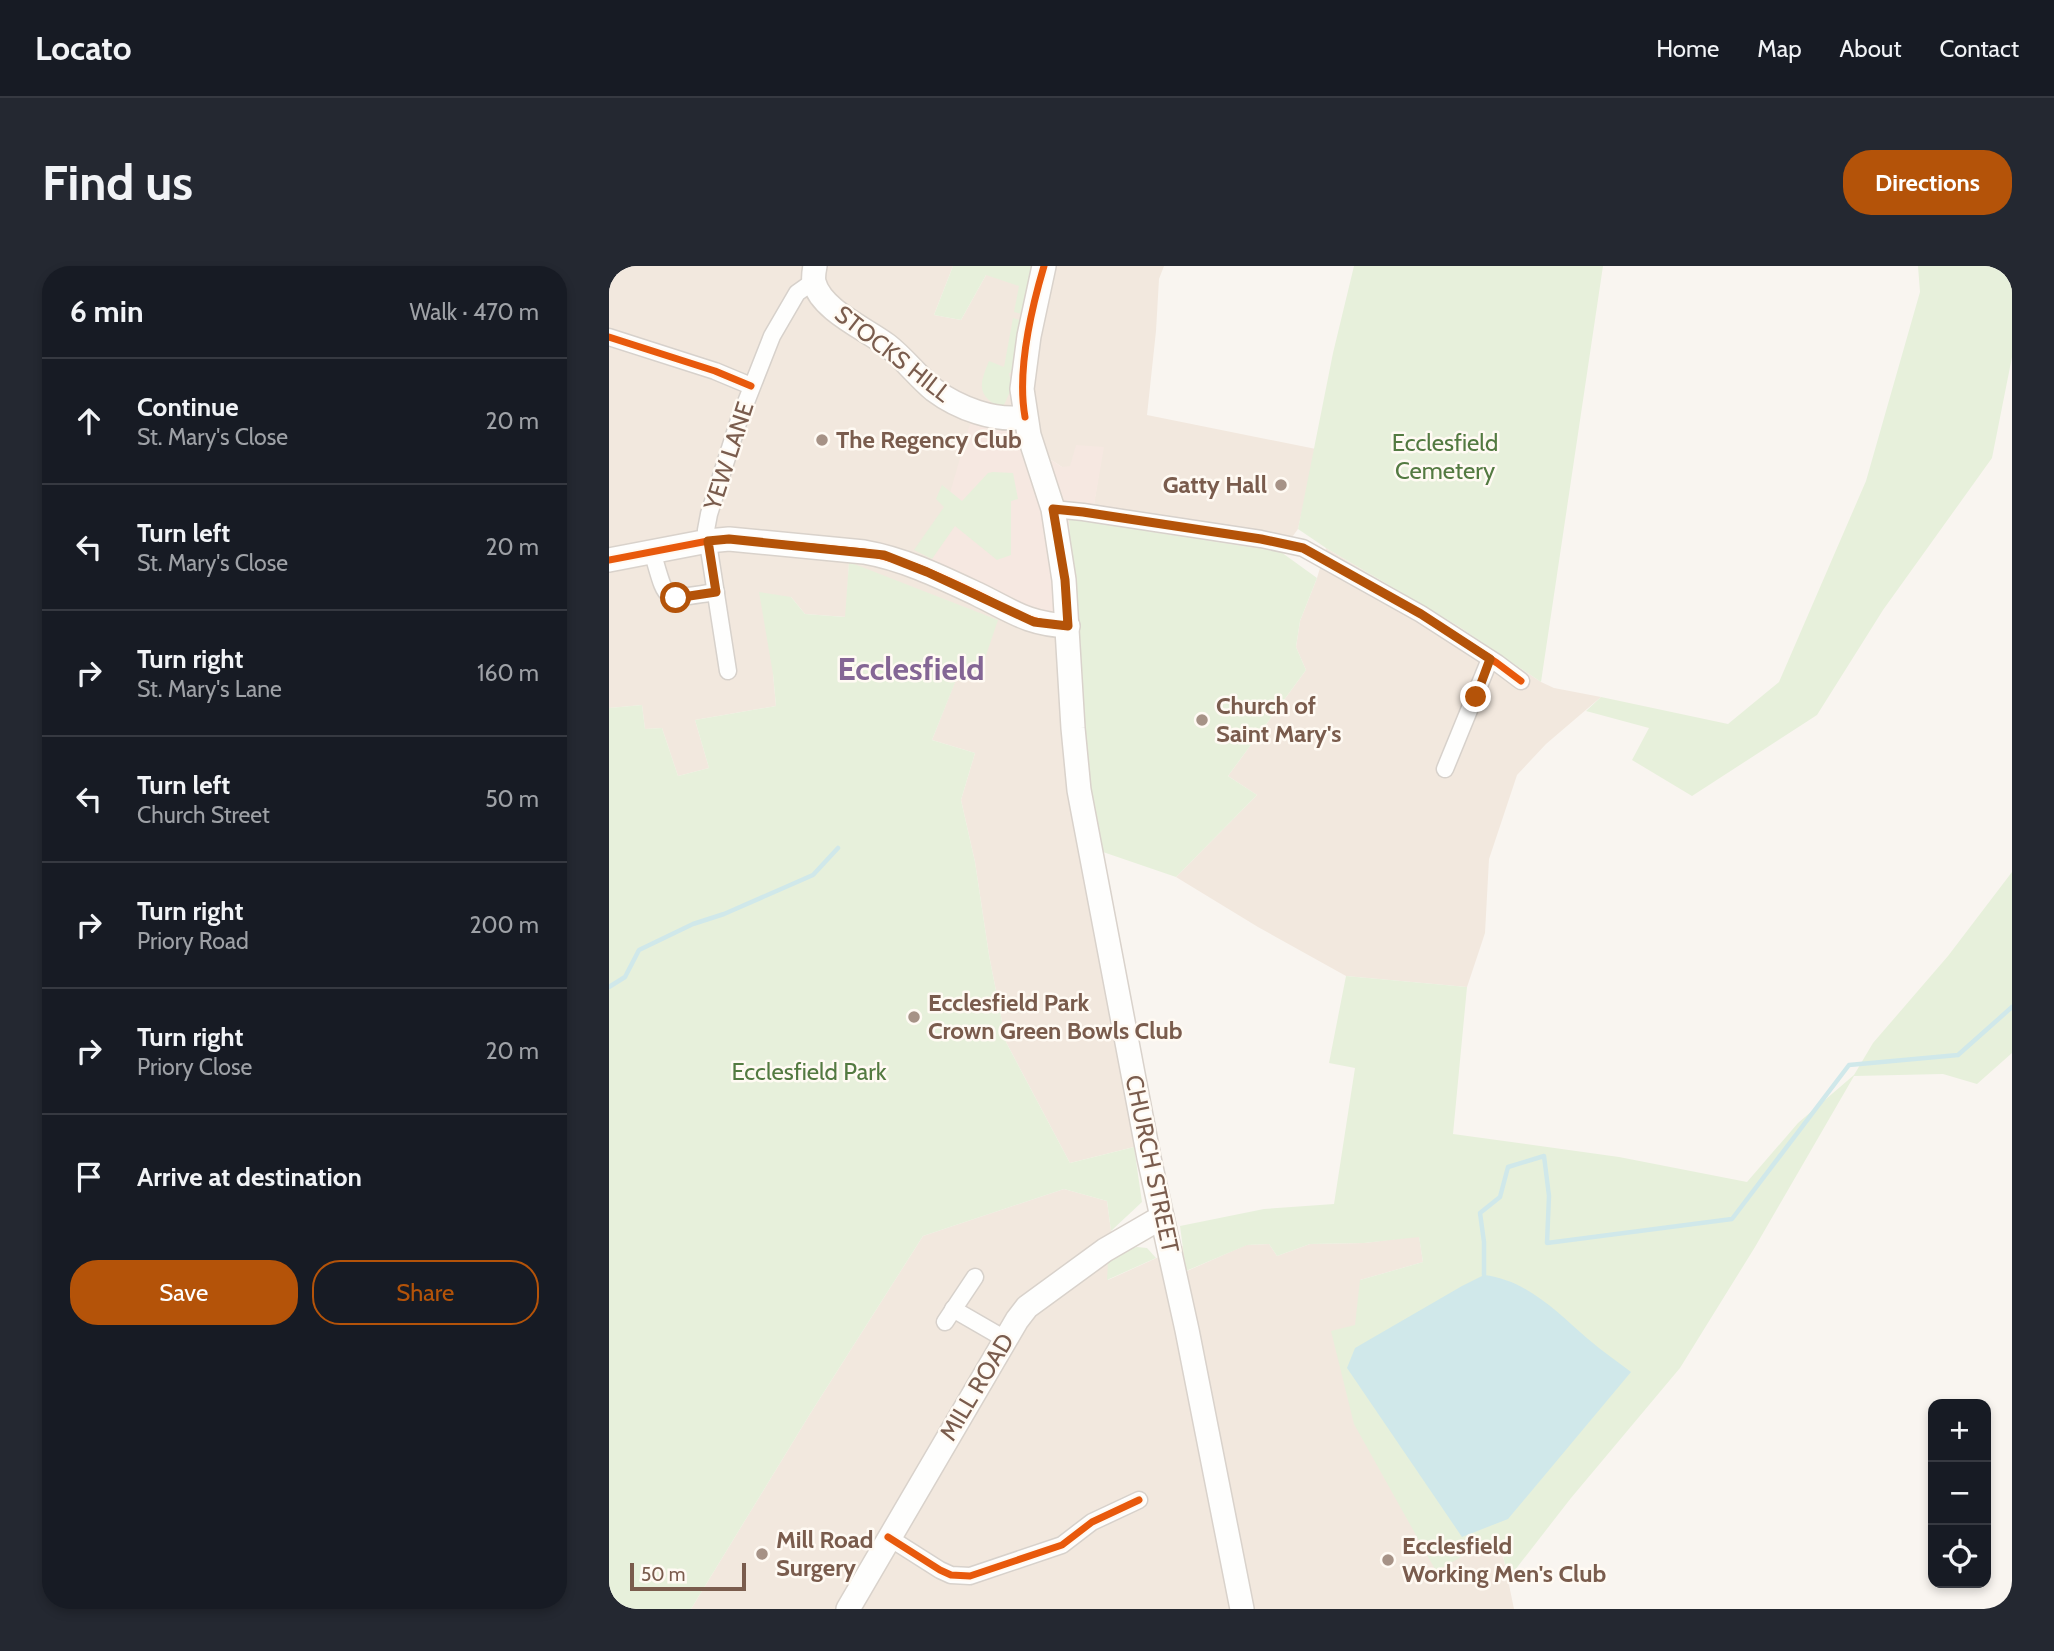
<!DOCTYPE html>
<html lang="en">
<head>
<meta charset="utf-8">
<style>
  body { margin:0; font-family:Cabin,sans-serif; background:#242831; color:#f1f3f6 }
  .controls { position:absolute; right:21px; bottom:21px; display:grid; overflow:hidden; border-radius:14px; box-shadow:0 4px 10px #0003 }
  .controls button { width:63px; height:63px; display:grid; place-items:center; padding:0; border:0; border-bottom:2px solid #363941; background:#171b24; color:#f1f3f6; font:35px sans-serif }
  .scale { position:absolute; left:21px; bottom:18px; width:116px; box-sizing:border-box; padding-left:7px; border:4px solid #7a5c4d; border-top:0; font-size:19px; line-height:24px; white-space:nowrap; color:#7a5c4d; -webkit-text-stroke:5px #fffaf3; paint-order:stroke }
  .stop { position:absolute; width:21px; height:21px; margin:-16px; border:5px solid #b45309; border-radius:50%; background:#fff }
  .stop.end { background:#b45309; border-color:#fff; box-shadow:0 2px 7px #0008 }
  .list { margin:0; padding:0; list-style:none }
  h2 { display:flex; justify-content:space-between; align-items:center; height:91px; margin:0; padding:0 28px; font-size:30px }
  h2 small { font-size:23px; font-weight:400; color:#9ea1a6 }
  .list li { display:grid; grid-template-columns:46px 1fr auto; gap:21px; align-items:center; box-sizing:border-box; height:126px; padding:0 28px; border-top:2px solid #363941 }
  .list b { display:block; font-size:26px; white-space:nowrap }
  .list p { margin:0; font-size:23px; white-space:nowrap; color:#9ea1a6 }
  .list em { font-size:23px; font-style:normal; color:#9ea1a6 }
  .actions { display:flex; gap:14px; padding:21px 28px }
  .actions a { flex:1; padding:16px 0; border:2px solid #b45309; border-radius:28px; text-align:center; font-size:24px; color:#b45309 }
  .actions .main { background:#b45309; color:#fff }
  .icon { flex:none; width:38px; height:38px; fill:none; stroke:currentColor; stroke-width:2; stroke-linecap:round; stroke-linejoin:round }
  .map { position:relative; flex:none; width:1403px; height:1343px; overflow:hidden; border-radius:28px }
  header { display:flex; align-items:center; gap:42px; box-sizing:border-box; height:98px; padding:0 35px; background:#171b24; border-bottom:2px solid #363941 }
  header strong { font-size:33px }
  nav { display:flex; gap:38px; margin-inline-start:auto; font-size:24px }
  .intro { display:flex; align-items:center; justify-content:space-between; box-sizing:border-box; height:168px; padding:0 42px }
  h1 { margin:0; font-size:49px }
  .button { padding:18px 32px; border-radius:28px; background:#b45309; color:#fff; font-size:24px; font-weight:700 }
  main { display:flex; gap:42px; padding:0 42px }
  aside { flex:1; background:#171b24; border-radius:28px; box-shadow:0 4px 10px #0003 }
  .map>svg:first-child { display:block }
  .residential { fill:#f2e8de }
  .commercial { fill:#f6e8e1 }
  .green { fill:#e7f0db }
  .water { fill:#d0e8ea }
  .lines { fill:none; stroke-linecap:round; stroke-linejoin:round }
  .stream { stroke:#d0e8ea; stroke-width:4.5 }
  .street-casing { stroke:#d7d1cb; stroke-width:19 }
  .secondary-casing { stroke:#d9d2cb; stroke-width:26 }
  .street { stroke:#fefefd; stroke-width:16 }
  .secondary { stroke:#fefefd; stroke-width:23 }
  .cycleway-casing { stroke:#fffaf3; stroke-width:11 }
  .cycleway { stroke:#e8590c; stroke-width:7 }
  .route { stroke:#b45309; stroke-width:9 }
  .poi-dot { fill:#a69286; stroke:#fffaf3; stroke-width:2.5 }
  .labels { text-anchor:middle; stroke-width:5; stroke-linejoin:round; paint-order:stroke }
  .street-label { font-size:24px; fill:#7a5c4d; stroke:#fffaf3 }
  .poi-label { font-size:24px; font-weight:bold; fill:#7a5c4d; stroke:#fffaf3; text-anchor:start }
  .park-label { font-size:24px; fill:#537a41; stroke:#fffaf3 }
  .district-label { font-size:32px; font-weight:bold; fill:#846695; stroke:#fffaf3 }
</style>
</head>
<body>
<header>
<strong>Locato</strong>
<nav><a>Home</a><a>Map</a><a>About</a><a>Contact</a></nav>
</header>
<div class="intro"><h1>Find us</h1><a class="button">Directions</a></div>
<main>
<aside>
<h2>6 min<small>Walk · 470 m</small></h2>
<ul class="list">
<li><svg class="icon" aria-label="ahead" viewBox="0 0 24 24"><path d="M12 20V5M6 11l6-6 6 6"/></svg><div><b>Continue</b><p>St. Mary's Close</p></div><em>20 m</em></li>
<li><svg class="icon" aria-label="left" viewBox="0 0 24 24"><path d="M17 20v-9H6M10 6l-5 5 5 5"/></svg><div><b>Turn left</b><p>St. Mary's Close</p></div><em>20 m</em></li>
<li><svg class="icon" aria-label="right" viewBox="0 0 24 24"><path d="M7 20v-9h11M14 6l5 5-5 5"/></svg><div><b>Turn right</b><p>St. Mary's Lane</p></div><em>160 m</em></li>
<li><svg class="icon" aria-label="left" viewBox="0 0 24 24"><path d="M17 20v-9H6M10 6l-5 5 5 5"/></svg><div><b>Turn left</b><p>Church Street</p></div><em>50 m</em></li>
<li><svg class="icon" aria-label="right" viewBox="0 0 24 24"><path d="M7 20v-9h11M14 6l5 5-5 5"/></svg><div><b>Turn right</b><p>Priory Road</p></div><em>200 m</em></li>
<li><svg class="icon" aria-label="right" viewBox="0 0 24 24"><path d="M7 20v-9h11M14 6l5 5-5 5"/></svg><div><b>Turn right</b><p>Priory Close</p></div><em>20 m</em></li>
<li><svg class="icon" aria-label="arrive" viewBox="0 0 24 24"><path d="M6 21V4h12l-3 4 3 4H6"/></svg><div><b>Arrive at destination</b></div></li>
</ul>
<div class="actions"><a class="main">Save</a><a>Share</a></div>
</aside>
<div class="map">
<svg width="1403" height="1343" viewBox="0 0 1403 1343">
  <rect width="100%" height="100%" fill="#f9f5f0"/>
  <g class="residential">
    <polygon points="0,0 344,0 325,49 352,54 382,0 421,3 423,0 555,0 550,13 547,65 538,149 707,183 689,263 672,286 482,257 494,181 461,201 453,201 424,182 459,360 475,502 494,586 549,875 461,897 397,776 380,689 366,596 352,534 366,487 323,474 351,403 388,354 240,297 237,351 196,348 182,331 164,408 167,440 86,454 100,502 69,510 53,462 36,463 33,439 0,442"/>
    <polygon points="717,282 849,360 932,416 945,422 992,431 937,478 908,509 880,593 876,667 858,721 737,710 649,661 567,611 648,529 619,510 697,404 687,381 691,355 708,312"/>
    <polygon points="455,923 498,935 502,965 499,1014 574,980 578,1005 637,979 660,978 668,990 701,978 755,977 810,970 814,996 751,1014 890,1270 905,1343 82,1343 201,1148 314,970"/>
  </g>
  <polygon class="commercial" points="365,144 407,152 424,182 453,201 461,200 467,179 495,181 482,257 460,254 466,362 318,306"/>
  <g class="green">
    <polygon points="344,0 423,0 422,3 425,5 413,48 405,46 410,20 377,9 352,54 325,49"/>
    <polygon points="745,0 994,0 932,416 849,360 717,282 689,263 724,87"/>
    <polygon points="1309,0 1403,0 1403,91 1383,192 1274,344 1208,449 1083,530 1023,494 1040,462 977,445 992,431 1119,458 1170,416 1257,215 1311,26"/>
    <path d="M 404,52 L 411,54 L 403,107 L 400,107 L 403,121 L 395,139 L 389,140 C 366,128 372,115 380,95 L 395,101 Z"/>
    <polygon points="384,206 404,207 409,233 402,235 402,289 388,294 346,260 323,293 305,284 335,241 327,233 333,219 353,235 379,207"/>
    <polygon points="460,253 672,286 708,312 691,355 687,381 697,404 619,510 648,529 567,611 494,586 475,502"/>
    <polygon points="240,296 389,354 371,407 351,404 323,474 366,487 352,534 366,596 380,689 397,776 461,897 525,881 533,936 502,965 498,935 455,923 314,970 201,1148 82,1343 0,1343 0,442 33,439 36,463 53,462 69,510 100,502 86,454 167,440 164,408 150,326 182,331 196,348 236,351"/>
    <polygon points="1403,606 1403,787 1368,818 1334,808 1245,810 1146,981 1071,1102 962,1232 899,1313 890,1270 827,1305 745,1158 722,1065 746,1059 751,1014 814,996 810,971 755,977 701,978 668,990 660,978 638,979 577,1005 571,960 655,943 725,938 746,802 720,797 737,710 858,721 844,868 1010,891 1138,916 1189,857 1245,809 1264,777 1339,690"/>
    <polygon points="528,981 538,982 547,992 498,1014 499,996 517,984"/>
  </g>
  <path class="water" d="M 875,1009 C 918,1014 948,1046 979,1073 C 993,1085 1008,1095 1022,1106 L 899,1253 L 853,1271 L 738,1102 L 746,1082 L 853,1020 Z"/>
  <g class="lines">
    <g class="stream">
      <polyline points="0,721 16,711 30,684 84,658 115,648 204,609 229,582"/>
      <polyline points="875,1009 875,976 871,947 891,931 899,901 935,890 940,930 938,977 1123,953 1240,799 1349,789 1403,741"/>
    </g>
    <g class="street-casing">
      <g id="street">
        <polyline points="0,71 106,105 142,120"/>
        <polyline points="444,243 474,246 652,273 694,282 812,348 888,397 912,415"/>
        <path d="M 43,285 C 59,339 52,334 107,326"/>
        <polyline points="119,405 97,264 100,248 130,154 163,70 188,27 205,15"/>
        <polyline points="836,503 881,393"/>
        <polyline points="344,1043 396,1073"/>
        <polyline points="336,1056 366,1011"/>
        <polyline points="279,1271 331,1304 342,1309 361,1310 453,1279 483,1256 530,1234"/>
      </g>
    </g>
    <g class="secondary-casing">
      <g id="secondary">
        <path d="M 206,0 C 205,5 204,11 205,16 C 212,44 257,63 278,79 C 295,92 308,110 325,124 C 349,142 386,156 416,151"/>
        <polyline points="435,0 420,70 413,123 420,169 444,243 455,314 464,462 470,524 540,892 578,1064 633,1343"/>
        <path d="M 0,294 L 99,275 L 120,273 L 255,286 C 295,293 332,311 368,328 C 403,345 418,358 459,360"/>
        <polyline points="239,1343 408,1054 418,1041 496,984 553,951"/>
      </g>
    </g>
    <use href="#street" class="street"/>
    <use href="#secondary" class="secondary"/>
    <g class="cycleway-casing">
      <g id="cycleway">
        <polyline points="0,71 106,105 142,120"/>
        <path d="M 416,151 C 408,106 422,44 435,0"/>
        <polyline points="444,243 474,246 652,273 694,282 812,348 888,397 912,415"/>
        <path d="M 0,294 L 99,275 L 120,273 L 255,286 C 295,293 332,311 368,328 C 403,345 418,358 459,360"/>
        <polyline points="279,1271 331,1304 342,1309 361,1310 453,1279 483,1256 530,1234"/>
      </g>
    </g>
    <use href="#cycleway" class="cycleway"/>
  </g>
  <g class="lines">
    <polyline class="route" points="67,332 107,326 99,275 120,273 275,289 318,306 425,356 459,360 456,314 444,243 474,246 652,273 694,282 812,348 881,393 867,431"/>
  </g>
  <g class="poi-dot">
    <circle cx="213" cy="174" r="7"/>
    <circle cx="672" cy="219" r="7"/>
    <circle cx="593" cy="454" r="7"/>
    <circle cx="305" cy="751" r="7"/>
    <circle cx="153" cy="1288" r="7"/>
    <circle cx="779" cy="1294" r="7"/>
  </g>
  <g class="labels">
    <g class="street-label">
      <text transform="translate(284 88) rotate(38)" y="8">STOCKS HILL</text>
      <text transform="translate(120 190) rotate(-72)" y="8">YEW LANE</text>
      <text transform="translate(543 898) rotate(78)" y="8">CHURCH STREET</text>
      <text transform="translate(368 1121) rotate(-59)" y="8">MILL ROAD</text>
    </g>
    <g class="poi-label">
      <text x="227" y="182">The Regency Club</text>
      <text x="658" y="227" text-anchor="end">Gatty Hall</text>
      <text x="607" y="448">Church of<tspan x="607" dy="28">Saint Mary's</tspan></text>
      <text x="319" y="745">Ecclesfield Park<tspan x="319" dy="28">Crown Green Bowls Club</tspan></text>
      <text x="167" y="1282">Mill Road<tspan x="167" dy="28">Surgery</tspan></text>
      <text x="793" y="1288">Ecclesfield<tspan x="793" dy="28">Working Men's Club</tspan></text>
    </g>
    <g class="park-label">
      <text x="836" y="185">Ecclesfield<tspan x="836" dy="28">Cemetery</tspan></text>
      <text x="200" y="814">Ecclesfield Park</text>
    </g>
    <g class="district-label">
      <text x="302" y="414">Ecclesfield</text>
    </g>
  </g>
</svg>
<div class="controls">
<button>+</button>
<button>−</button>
<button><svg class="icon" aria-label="locate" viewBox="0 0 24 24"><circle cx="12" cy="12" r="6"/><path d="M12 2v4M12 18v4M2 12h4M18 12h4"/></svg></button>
</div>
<div class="scale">50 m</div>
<div class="stop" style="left:67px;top:332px"></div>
<div class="stop end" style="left:867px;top:431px"></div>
</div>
</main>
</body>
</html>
